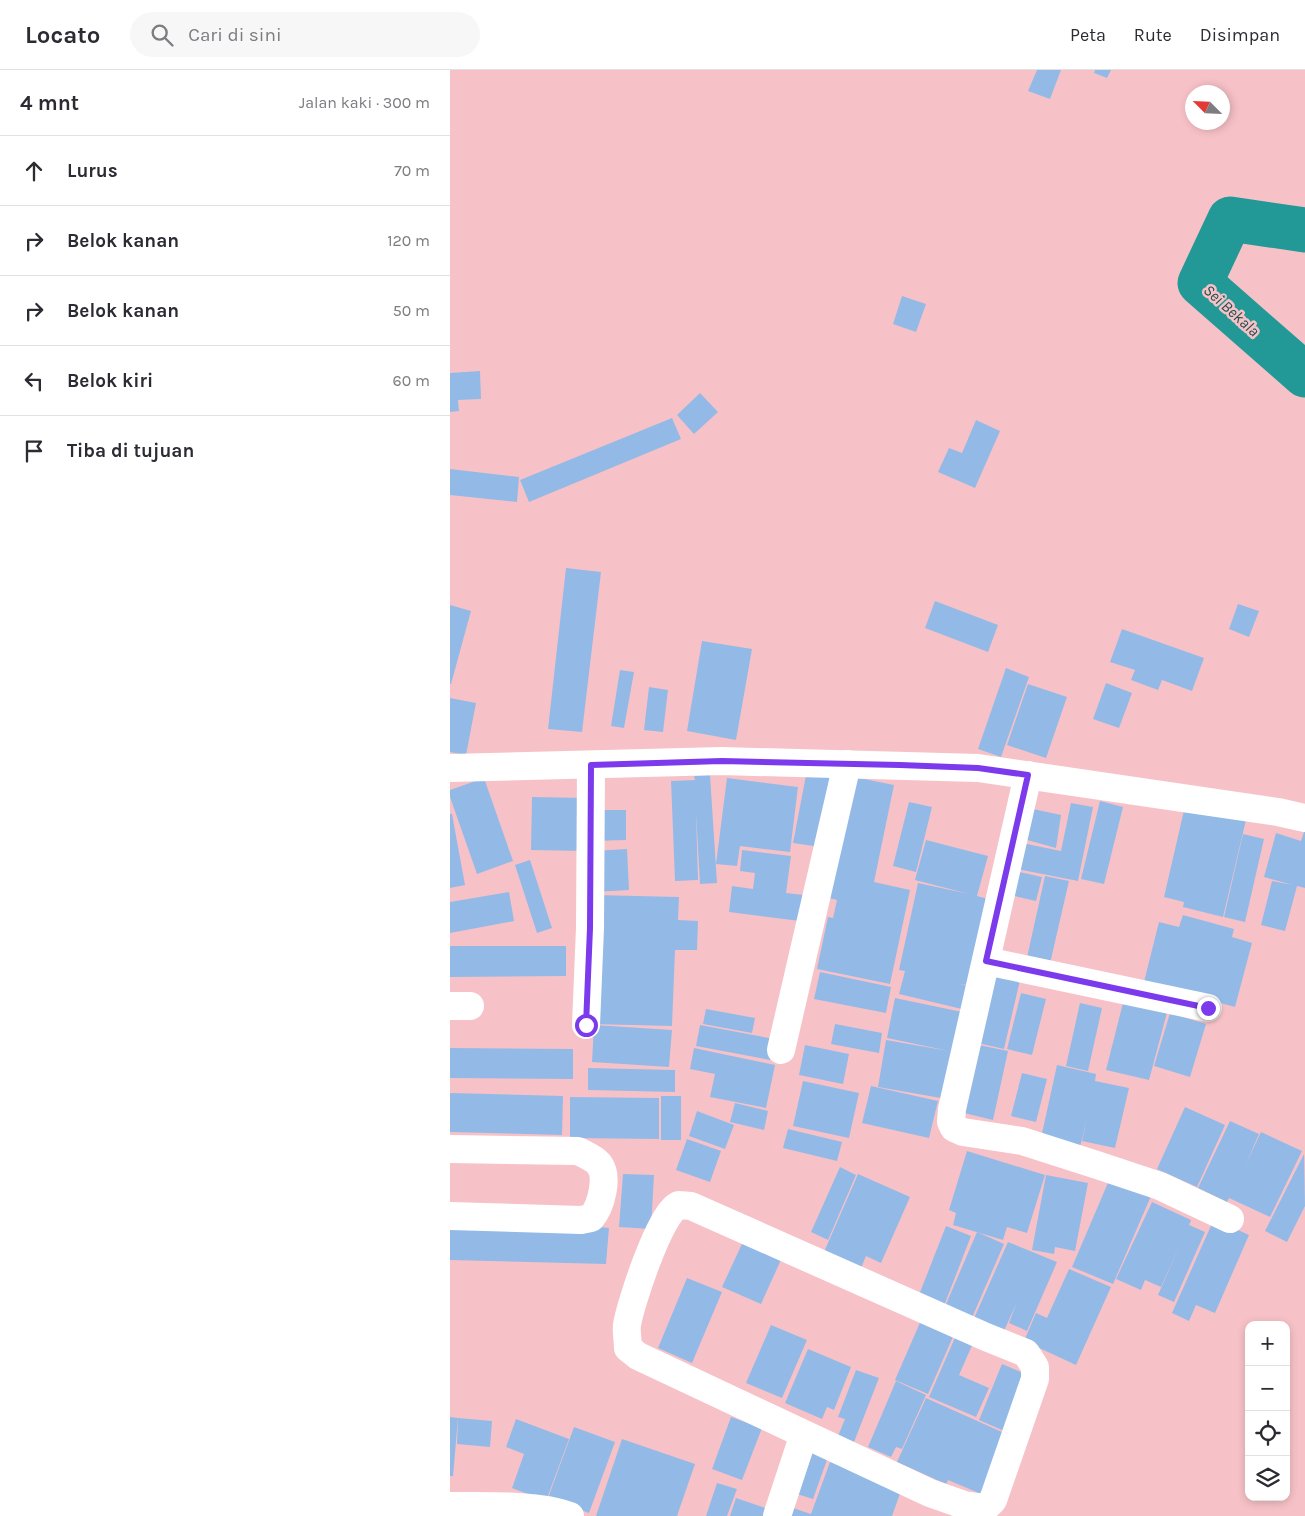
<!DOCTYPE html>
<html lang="id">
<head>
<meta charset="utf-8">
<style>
  body { margin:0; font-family:Karla,sans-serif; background:#f7f7f7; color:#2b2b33 }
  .controls { position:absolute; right:15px; bottom:15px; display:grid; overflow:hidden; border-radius:10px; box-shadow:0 2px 8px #0003 }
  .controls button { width:45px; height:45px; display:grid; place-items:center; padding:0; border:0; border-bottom:1px solid #e1e1e2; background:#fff; color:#2b2b33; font:25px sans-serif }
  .compass { position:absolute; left:735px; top:15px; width:45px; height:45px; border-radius:50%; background:#fff; box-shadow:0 2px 8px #0003; rotate:294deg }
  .stop { position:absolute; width:15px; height:15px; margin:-11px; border:4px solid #7c3aed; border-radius:50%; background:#fff }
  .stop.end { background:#7c3aed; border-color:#fff; box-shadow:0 1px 5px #0008 }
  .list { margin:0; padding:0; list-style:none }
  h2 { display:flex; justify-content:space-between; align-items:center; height:65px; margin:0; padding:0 20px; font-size:21px }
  h2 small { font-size:16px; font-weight:400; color:#7c7c81 }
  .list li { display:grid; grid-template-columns:32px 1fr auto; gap:15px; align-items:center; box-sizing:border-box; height:70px; padding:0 20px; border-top:1px solid #e1e1e2 }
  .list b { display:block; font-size:19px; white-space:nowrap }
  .list em { font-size:16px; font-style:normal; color:#7c7c81 }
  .icon { flex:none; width:28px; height:28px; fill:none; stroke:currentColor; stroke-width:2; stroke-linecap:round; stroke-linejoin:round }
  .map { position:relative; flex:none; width:855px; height:1446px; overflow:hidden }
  header { display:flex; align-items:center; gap:30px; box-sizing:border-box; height:70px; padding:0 25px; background:#fff; border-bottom:1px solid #e1e1e2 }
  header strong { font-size:24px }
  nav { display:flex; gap:28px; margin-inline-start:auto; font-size:18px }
  .search { width:350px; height:45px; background:#f7f7f7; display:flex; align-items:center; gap:12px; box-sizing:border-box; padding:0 18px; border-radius:28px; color:#7c7c81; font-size:19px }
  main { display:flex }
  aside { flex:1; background:#fff }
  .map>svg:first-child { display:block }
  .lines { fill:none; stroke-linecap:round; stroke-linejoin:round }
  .river { stroke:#229996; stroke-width:45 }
  .building { fill:#93bae7 }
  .street { stroke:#fff; stroke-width:28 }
  .route { stroke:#7c3aed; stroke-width:6 }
  .labels { text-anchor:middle; stroke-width:5; stroke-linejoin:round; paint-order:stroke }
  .water-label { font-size:16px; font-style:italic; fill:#1f4f4d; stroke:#f7c2c7 }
</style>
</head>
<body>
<header>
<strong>Locato</strong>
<div class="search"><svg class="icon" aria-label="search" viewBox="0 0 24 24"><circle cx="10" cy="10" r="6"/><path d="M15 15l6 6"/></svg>Cari di sini</div>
<nav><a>Peta</a><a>Rute</a><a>Disimpan</a></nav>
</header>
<main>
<aside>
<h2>4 mnt<small>Jalan kaki · 300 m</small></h2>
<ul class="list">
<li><svg class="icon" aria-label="ahead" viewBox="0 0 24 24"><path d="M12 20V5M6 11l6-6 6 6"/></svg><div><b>Lurus</b></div><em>70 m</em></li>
<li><svg class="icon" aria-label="right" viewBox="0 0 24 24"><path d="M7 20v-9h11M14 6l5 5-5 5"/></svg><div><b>Belok kanan</b></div><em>120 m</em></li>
<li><svg class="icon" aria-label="right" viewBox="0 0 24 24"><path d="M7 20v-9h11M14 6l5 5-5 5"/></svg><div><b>Belok kanan</b></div><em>50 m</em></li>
<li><svg class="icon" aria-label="left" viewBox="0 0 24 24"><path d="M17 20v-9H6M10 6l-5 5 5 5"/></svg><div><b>Belok kiri</b></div><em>60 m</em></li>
<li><svg class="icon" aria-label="arrive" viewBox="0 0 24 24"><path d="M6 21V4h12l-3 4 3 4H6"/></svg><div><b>Tiba di tujuan</b></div></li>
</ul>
</aside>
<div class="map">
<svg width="855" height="1446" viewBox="0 0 855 1446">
  <rect width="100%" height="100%" fill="#f7c2c7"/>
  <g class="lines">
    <polyline class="river" points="855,160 780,149 750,213 855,305"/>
  </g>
  <g class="building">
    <polygon points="587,0 611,0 600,29 578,21"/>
    <polygon points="645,0 661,0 657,8 644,3"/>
    <polygon points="452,226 476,234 466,262 443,254"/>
    <polygon points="30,301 31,329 8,330 9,341 0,342 0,303"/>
    <polygon points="250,323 268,342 244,364 227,345"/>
    <polygon points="222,348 231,369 79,432 70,410"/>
    <polygon points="526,350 550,361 525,418 488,402 499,378 512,383"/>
    <polygon points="0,399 69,407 67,432 0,425"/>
    <polygon points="116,498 151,502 132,662 98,659"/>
    <polygon points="485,531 548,555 538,582 475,558"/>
    <polygon points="788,534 809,541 799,567 779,559"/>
    <polygon points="0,535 21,541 1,614 0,614"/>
    <polygon points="672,559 754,588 742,621 712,610 708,620 681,610 685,600 660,592"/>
    <polygon points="252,571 302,579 286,670 237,661"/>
    <polygon points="556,598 579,607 551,687 528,679"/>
    <polygon points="170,600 184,602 174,658 161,656"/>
    <polygon points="656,613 682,623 669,658 643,649"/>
    <polygon points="578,614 617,627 596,688 557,675"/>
    <polygon points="199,617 218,620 213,662 194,660"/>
    <polygon points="0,628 26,633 16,685 0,682"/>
    <polygon points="357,700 384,706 370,777 343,773"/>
    <polygon points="260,705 267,813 250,814 246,742 248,810 225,811 221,711 245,710 244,706"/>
    <polygon points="404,707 444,715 424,812 460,820 440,914 367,899 378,847 383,848 387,830 379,828"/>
    <polygon points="34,708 63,791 27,804 0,727 0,720"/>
    <polygon points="277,708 348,717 340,782 290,776 287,796 266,794"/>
    <polygon points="82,727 137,728 136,781 81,780"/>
    <polygon points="650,731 673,737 654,814 631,809"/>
    <polygon points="459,732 482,737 466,802 443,796"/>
    <polygon points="621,733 643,737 628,811 567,799 572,773 611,781"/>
    <polygon points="735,736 796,750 773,847 733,837 734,832 714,827"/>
    <polygon points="583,739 611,745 606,778 577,770"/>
    <polygon points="141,740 176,740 176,770 142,771"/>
    <polygon points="0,744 2,744 15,815 0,818"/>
    <polygon points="855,759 855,818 847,816 835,861 811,855 822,811 843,815 814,807 826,763 851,771"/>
    <polygon points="793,764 814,769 795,852 774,847"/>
    <polygon points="476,770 538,786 527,826 538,829 519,915 509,914 525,917 520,941 449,924 455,901 449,900 468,813 519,824 465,810"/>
    <polygon points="177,779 179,820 144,822 143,781"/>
    <polygon points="292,780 341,786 336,823 354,825 350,851 279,842 282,816 303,819 305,803 290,801"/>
    <polygon points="80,790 102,858 87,863 65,795"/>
    <polygon points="565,801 592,807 586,831 560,825"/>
    <polygon points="595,806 619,811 599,898 576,892"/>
    <polygon points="59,822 64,851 0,863 0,832"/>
    <polygon points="146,825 229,827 228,850 248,851 247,880 225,880 222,956 141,954"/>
    <polygon points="733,845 784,859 782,867 802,873 785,937 694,912 709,852 729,857"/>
    <polygon points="0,876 116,876 116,906 0,907"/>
    <polygon points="370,902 441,917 436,943 364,929"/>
    <polygon points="544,904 570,910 554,979 528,973"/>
    <polygon points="571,923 596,929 582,985 557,979"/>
    <polygon points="445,928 517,943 502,1030 428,1017 436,970 499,981 437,968"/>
    <polygon points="674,929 718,939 699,1010 656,1000"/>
    <polygon points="630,933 652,938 638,1001 616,996"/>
    <polygon points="256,939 305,948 302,963 253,954"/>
    <polygon points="720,943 756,954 740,1007 704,996"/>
    <polygon points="385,954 432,963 429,983 381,974"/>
    <polygon points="144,955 222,960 219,997 142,992"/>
    <polygon points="250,955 324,969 320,990 246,976"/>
    <polygon points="355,975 399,984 393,1014 349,1005"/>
    <polygon points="529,975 558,981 543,1050 514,1043"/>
    <polygon points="0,978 123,979 123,1009 0,1008"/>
    <polygon points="244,978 325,995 316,1038 260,1027 265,1004 240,999"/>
    <polygon points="607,995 646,1004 645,1011 679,1018 665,1078 632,1071 637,1049 630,1077 591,1068"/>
    <polygon points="138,998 225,1000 225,1022 138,1020"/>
    <polygon points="572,1003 597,1009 586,1052 561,1046"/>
    <polygon points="353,1011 409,1023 399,1068 343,1056"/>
    <polygon points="421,1016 488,1031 479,1068 412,1053"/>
    <polygon points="0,1023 113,1026 112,1065 0,1062"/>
    <rect x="211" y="1026" width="20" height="44"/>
    <polygon points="120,1027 209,1028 209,1069 120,1068"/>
    <polygon points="285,1033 318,1041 314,1060 280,1052"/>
    <polygon points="735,1037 775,1055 747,1117 707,1099"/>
    <polygon points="247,1041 284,1055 275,1079 239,1066"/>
    <polygon points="780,1051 809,1064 796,1094 811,1062 852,1081 820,1147 779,1128 777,1132 748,1118"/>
    <polygon points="338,1059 392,1072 387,1091 333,1078"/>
    <polygon points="237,1069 271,1081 260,1112 226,1100"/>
    <polygon points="517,1081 595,1105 577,1163 557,1157 553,1170 503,1155 506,1143 499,1140"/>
    <polygon points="854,1084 855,1136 837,1172 815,1161"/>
    <polygon points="390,1097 406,1105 378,1170 361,1162"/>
    <polygon points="173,1104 204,1105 201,1159 169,1157"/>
    <polygon points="408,1104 460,1127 431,1193 416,1186 411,1198 374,1182"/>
    <polygon points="596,1105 638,1113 625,1181 605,1177 604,1184 582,1180"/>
    <polygon points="660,1108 701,1126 663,1214 622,1197"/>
    <polygon points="702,1132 741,1150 739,1155 755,1162 724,1232 708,1225 730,1175 711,1217 695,1210 691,1220 666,1209"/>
    <polygon points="764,1149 799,1165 765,1243 746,1235 739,1251 722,1243"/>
    <polygon points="0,1153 131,1155 159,1158 156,1194 0,1190"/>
    <polygon points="496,1156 521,1166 492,1241 467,1230"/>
    <polygon points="527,1162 554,1174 521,1250 494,1239"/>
    <polygon points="297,1163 335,1181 311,1234 272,1217"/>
    <polygon points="558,1172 607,1192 577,1261 559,1253 566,1234 554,1261 521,1255"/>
    <polygon points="619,1199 661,1217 626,1295 574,1271 586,1243 597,1248"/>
    <polygon points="237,1208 272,1222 242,1293 208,1278"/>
    <polygon points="472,1248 505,1262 478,1324 445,1310"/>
    <polygon points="321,1255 357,1270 332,1328 296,1313"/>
    <polygon points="507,1263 524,1271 509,1305 539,1318 526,1347 479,1327"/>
    <polygon points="358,1279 401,1297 384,1340 377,1337 372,1349 335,1333"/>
    <polygon points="552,1294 585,1308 561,1364 529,1350"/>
    <polygon points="406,1300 429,1308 404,1372 388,1366 395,1349 388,1347"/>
    <polygon points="446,1311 476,1325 452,1379 446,1377 441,1387 418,1377"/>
    <polygon points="476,1328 563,1367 536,1426 498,1410 496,1414 447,1392"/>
    <polygon points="0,1347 8,1348 3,1406 0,1406"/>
    <polygon points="281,1347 312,1358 292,1410 262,1399"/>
    <polygon points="8,1348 42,1351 40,1377 7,1374"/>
    <polygon points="66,1349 119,1369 96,1431 62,1418 74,1384 56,1377"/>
    <polygon points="124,1357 165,1372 139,1443 98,1428"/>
    <polygon points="172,1369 245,1394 227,1446 146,1446"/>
    <polygon points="363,1381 378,1387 363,1429 347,1424"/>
    <polygon points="380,1392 452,1418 442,1446 337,1446 340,1437 361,1444"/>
    <polygon points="267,1413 287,1419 277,1446 256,1446"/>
    <polygon points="286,1428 321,1440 318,1446 280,1446"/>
  </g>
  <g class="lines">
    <g class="street">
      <polyline points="0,698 272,691 528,698 828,742 855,748"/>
      <polyline points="578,705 502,1039 501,1052 504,1058 513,1062 572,1071 647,1095 710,1116 780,1149"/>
      <polyline points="536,891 758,938"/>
      <polyline points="0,936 20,936"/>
      <polyline points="136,955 140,858 141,695"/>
      <polyline points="331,980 397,694"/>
      <path d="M 0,1079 L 128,1081 C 136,1085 144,1088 149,1094 C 159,1107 151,1137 141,1148 L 131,1150 L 0,1146"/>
      <path d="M 0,1436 C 34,1436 89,1434 120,1446"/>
      <path d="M 327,1446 L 354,1364 L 188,1286 L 178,1278 C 178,1271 176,1262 177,1255 C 180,1235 211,1140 229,1135 C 232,1135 237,1136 241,1136 L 536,1267 L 576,1283 L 585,1297 L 585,1309 L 543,1430 L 535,1438 L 514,1435 L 480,1423 L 354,1364"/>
    </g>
  </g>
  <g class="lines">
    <polyline class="route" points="136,955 140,858 141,695 272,691 450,695 528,698 578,705 536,891 758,938"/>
  </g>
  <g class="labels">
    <g class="water-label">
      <text transform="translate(782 240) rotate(42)" y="6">Sei Bekala</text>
    </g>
  </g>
</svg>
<div class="controls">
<button>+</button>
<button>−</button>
<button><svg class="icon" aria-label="locate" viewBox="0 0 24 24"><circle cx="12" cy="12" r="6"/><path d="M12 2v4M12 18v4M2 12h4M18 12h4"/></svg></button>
<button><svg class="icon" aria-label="layers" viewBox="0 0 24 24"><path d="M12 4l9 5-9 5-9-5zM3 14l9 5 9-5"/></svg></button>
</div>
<svg class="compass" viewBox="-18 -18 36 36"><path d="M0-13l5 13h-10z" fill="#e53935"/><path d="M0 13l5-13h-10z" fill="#7c7c81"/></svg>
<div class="stop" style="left:136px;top:955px"></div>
<div class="stop end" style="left:758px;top:938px"></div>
</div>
</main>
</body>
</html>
